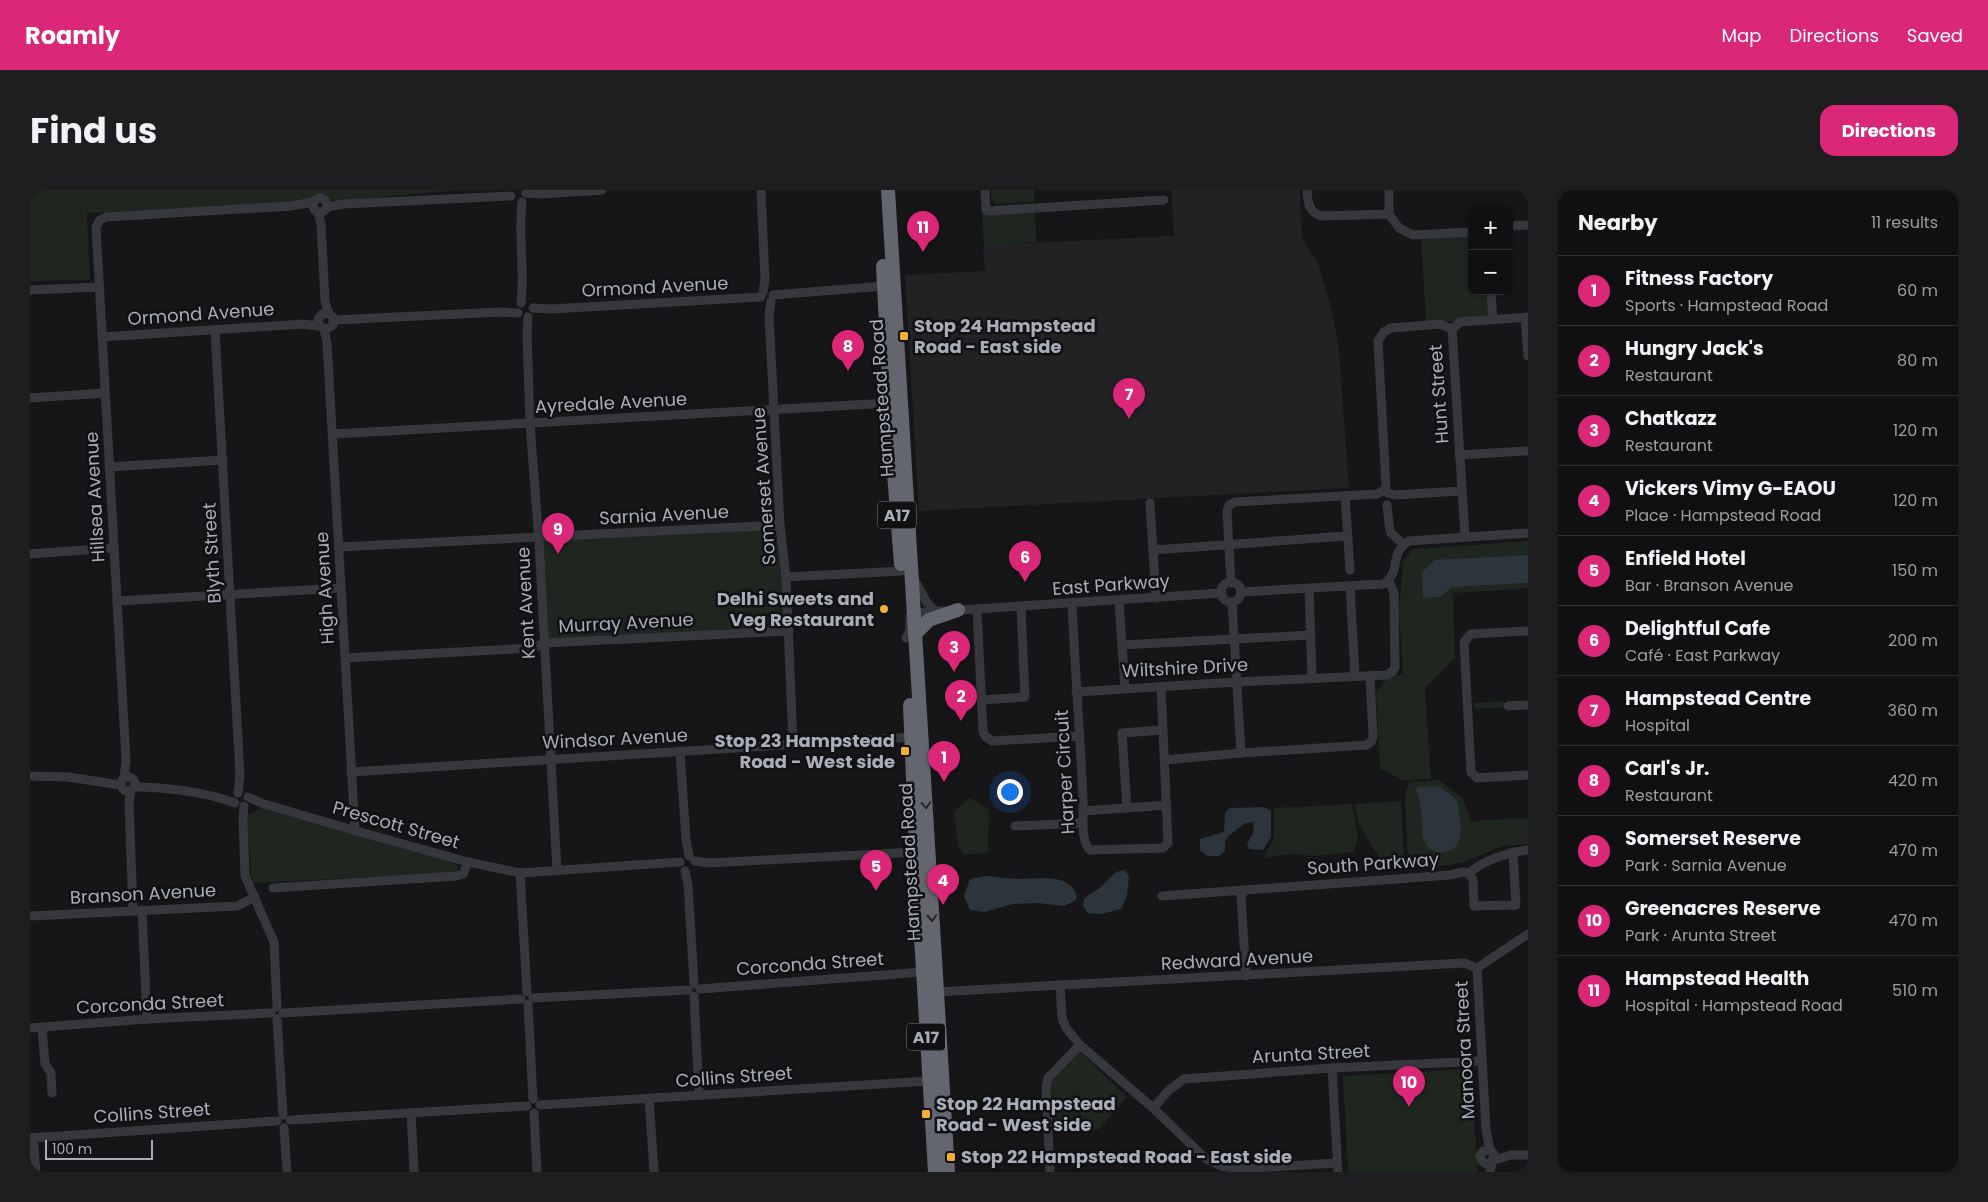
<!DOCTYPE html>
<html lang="en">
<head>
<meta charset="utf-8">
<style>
  body { margin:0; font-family:Poppins,sans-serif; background:#1e1e20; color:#f1f3f6 }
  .controls { position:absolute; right:15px; top:15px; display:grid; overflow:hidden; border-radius:10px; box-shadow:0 1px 4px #0004 }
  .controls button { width:45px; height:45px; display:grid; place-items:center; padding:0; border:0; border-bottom:1px solid #303032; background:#101012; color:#f1f3f6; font:25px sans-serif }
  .scale { position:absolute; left:15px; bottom:12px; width:108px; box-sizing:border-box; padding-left:5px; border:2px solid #a8adb8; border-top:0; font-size:14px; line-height:18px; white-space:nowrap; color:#a8adb8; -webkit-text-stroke:4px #111113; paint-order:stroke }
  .you { position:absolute; left:979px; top:601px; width:18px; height:18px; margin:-12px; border:4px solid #fff; border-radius:50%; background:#1a73e8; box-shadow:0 0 0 8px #1a73e833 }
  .badge { display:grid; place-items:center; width:32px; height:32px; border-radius:50%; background:#db2777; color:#fff; font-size:16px; font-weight:700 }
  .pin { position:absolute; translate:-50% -41px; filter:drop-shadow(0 1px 2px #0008) }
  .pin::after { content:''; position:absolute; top:26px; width:18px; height:15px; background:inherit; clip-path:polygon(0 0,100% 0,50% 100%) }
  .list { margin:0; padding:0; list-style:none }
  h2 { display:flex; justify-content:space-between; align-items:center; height:65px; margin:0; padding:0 20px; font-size:21px }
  h2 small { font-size:16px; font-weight:400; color:#9c9d9f }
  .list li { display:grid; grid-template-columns:32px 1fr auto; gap:15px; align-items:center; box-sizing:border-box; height:70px; padding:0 20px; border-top:1px solid #303032 }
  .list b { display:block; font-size:19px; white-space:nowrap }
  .list p { margin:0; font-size:16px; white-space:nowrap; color:#9c9d9f }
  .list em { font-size:16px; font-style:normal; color:#9c9d9f }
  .map { position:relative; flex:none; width:1498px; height:982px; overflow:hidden; border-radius:15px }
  header { display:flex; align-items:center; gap:30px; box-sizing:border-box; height:70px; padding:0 25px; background:#db2777; color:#fff }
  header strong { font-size:24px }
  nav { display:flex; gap:28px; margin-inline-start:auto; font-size:18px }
  .intro { display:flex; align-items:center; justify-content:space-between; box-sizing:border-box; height:120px; padding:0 30px }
  h1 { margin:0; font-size:35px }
  .button { padding:12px 22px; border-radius:15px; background:#db2777; color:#fff; font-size:18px; font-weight:700 }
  main { display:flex; gap:30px; padding:0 30px }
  aside { flex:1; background:#101012; border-radius:15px; box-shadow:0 1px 4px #0004 }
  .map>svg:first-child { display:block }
  .built { fill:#222225 }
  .green { fill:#1e261f }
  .water { fill:#2c353c }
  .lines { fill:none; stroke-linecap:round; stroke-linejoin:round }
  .minor { stroke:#37383d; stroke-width:9 }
  .highway { stroke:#63666e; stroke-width:14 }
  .oneway { stroke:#26262a }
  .poi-dot { fill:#f2b134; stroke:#111113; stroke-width:2 }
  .labels { text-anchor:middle; stroke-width:5; stroke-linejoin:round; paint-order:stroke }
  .shield { fill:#111113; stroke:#7b7e86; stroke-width:1 }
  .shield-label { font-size:16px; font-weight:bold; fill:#a8adb8 }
  .street-label { font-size:18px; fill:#a8adb8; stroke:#111113 }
  .poi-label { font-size:18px; font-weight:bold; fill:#a8adb8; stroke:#111113; text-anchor:start }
</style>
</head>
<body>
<header>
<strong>Roamly</strong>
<nav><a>Map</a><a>Directions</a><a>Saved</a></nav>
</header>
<div class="intro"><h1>Find us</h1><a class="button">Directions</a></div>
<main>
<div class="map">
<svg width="1498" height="982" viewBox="0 0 1498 982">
  <rect width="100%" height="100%" fill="#161618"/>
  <polygon class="built" points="1141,0 1270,0 1272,49 1288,72 1302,121 1309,160 1319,298 889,321 875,85 955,81 953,55 1144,46"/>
  <g class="green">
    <polygon points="0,0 429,0 306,11 287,6 269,13 57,23 60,90 0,91"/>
    <polygon points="961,0 1004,0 1004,12 965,14 961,8"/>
    <polygon points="1005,20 1006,52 954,55 952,23"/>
    <polygon points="1442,45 1442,101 1460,101 1462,131 1396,131 1391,49"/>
    <polygon points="750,335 759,441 515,453 509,347"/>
    <polygon points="1498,351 1498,398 1423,403 1425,468 1395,498 1401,589 1374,590 1350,579 1346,501 1359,487 1373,484 1369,421 1373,371 1383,359"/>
    <polygon points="1474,511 1474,517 1445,519 1444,513"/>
    <polygon points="1409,590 1433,609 1441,631 1498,628 1498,654 1472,656 1432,673 1390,679 1382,671 1377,659 1375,603 1380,592"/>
    <polygon points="940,608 959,620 958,662 934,665 928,656 924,621"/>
    <polygon points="1371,611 1374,667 1350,668 1329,635 1325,614"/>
    <polygon points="1322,614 1328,647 1324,662 1283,666 1264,664 1234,667 1244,648 1244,618"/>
    <polygon points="231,618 425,673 428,677 427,681 421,683 223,693 221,684 217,626"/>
    <polygon points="1050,862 1097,907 1069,939 1022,942 1021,892"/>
    <polygon points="1440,879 1448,982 1318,982 1313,886"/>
  </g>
  <g class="water">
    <polygon points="1498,365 1498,393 1422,397 1410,407 1393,408 1392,382 1405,370"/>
    <path d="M 1407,596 C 1415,601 1424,605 1428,613 C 1429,618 1429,624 1430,629 C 1432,645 1431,662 1411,662 C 1406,662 1400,660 1397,656 C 1388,645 1395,616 1386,600 L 1387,597 Z"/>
    <path d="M 1234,617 L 1241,621 L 1241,647 L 1233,660 L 1219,659 L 1217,655 C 1220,646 1226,643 1223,633 C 1214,630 1207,641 1198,646 L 1195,652 L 1195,661 L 1189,666 L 1177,666 L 1170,660 L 1170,649 L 1194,642 L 1195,623 L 1200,618 Z"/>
    <path d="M 1094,680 L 1099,686 L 1097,706 L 1091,719 L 1072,724 L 1058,723 L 1053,716 L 1054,709 C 1059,704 1066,701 1071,697 C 1080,689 1081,682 1094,680 Z"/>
    <path d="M 956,686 C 968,687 980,689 992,689 C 1010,689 1041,683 1047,707 L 1045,711 L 1034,716 L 1008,713 L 982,714 L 955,722 L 940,720 L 934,706 L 940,689 Z"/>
  </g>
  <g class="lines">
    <g class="minor">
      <polyline points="731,0 735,90 733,102"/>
      <polyline points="955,0 956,20 958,21 1134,10"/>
      <path d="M 1277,0 C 1278,13 1278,21 1291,26 L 1359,24"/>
      <polyline points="1359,0 1359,24 1369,38 1383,45 1442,42"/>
      <polyline points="496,3 512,4 572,0"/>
      <circle cx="290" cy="15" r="7"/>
      <polyline points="297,17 313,14 481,6"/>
      <polyline points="288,22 291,34 295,111 299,124"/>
      <polyline points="1479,36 1498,35"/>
      <polyline points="0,100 70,97"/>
      <polyline points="1461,101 1463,130"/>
      <polyline points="743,105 854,96"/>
      <polyline points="741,111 739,126 750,335 756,387 763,554"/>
      <path d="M 491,113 C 495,80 488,46 492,12"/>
      <polyline points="503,118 521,119 731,107"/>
      <polyline points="498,127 497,143 500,234 509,352 527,681"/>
      <polyline points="1495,127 1498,166"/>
      <polyline points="304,130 471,122 488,123"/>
      <polyline points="294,139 297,153 325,641"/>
      <polyline points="185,140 210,585 208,603"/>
      <polyline points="72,147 273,134 289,136 297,139 303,135 303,127 299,124 292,124 288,129 289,136"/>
      <polyline points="0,208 75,203"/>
      <polyline points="303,244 860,213"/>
      <polyline points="1429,265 1498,261"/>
      <polyline points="79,277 193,270"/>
      <polyline points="1353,301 1364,305 1432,301"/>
      <polyline points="1315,306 1320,380"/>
      <polyline points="1120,313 1126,408"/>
      <polyline points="1357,315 1360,342 1373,354"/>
      <polyline points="1435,347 1422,139 1430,132 1498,127"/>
      <polyline points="309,357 750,335"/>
      <polyline points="1123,360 1317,346"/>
      <polyline points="0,364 83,358"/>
      <polyline points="756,387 872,381"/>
      <polyline points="883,387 897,413 906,422"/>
      <circle cx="1201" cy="402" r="10"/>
      <polyline points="1201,393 1197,321 1199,315 1205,312 1347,304 1353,301 1356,296 1348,151 1354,142 1361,138 1410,134 1422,139"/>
      <polyline points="1320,396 1325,486"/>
      <polyline points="1279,398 1282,488"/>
      <path d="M 1211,402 L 1353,394 C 1373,382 1357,365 1379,351 L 1498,343"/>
      <polyline points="87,411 311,398"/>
      <polyline points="1089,411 1095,498"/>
      <polyline points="1202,412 1211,563"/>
      <path d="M 1042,414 C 1045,479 1050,544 1053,609 C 1054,622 1050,652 1060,660 L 1133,658 L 1138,653 L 1131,496"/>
      <polyline points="947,419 953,541 955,546 962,551 1050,546"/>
      <polyline points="1498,441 1441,444 1434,452 1441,582 1447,588 1498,585"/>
      <polyline points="876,448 880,440 880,426 883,423 1192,403"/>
      <polyline points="1092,455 1281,445"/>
      <polyline points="315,468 503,458 515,453 759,441"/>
      <polyline points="1046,502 1206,492 1357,485 1363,481 1365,477 1364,403 1359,390"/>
      <polyline points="951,510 995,507 991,417"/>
      <polyline points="1478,516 1498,515"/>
      <polyline points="650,561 656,649 659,666"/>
      <polyline points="1135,570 1211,563 1337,555 1341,552 1343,547 1340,485"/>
      <polyline points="321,582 881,547"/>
      <polyline points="0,586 38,587 91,595"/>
      <circle cx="98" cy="594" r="7"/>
      <polyline points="94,588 96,570 66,37 70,30 76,27 261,16 283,12"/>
      <path d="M 104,597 C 135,597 176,602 205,613"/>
      <polyline points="101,600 99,612 103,721"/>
      <polyline points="218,607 234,614 330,642 438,672 490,683 650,672"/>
      <polyline points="214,616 213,628 215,686 244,752 247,817"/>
      <polyline points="1097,618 1092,543 1133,540"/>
      <polyline points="1053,621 1137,615"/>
      <polyline points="985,636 1053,633"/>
      <polyline points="665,671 679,673 886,662"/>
      <polyline points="655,681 658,694 664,794"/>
      <polyline points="490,683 497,802"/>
      <path d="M 1439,683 C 1456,669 1476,663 1498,660"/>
      <polyline points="243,698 426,686 433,684 438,672"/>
      <polyline points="1132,706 1215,700"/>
      <polyline points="112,720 117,829"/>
      <polyline points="0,726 207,716 225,707"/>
      <polyline points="1447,778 1456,940 1460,960"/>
      <polyline points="1216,786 1211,707 1215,700 1420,685 1433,682 1439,683 1443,690 1444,716 1486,715 1483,662"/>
      <polyline points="1030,795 1032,828 1036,838 1050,855 1123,918 1176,969 1191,976 1208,979 1307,973"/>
      <polyline points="670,799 893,782"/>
      <polyline points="906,802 1434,773 1447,778 1498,744"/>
      <polyline points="664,806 669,905"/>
      <polyline points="503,808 658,800"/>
      <polyline points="498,814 503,909"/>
      <polyline points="253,823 491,809"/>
      <polyline points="247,829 253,925"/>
      <polyline points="12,837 15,874 21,883 22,903"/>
      <polyline points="0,838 117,829 241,823"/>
      <polyline points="1302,878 1308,982"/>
      <polyline points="619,908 624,982"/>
      <polyline points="510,915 899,891"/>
      <polyline points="1123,918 1139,900 1154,889 1302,878 1452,871"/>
      <polyline points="381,923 384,982"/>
      <polyline points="504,923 507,982"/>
      <polyline points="260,930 497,916"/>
      <polyline points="254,938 257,982"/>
      <polyline points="3,947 6,982"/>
      <polyline points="0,948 247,931"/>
      <polyline points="1464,970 1481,965 1498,965"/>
      <polyline points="1020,982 1016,898 1018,888 1050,855"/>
      <polyline points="1460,982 1464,964 1460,960 1453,961 1450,966 1452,971 1456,974 1461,973"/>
    </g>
    <g class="highway">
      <polyline points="858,0 918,982"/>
      <polyline points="853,76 863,270 871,374"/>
      <polyline points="885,444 899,430 928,420"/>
      <polyline points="880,515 886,662 905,982"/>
    </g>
  </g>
  <defs><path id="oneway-chevron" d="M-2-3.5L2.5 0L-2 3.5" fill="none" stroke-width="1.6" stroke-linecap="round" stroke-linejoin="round" transform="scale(1.25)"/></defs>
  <g class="oneway">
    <use href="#oneway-chevron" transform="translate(896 615) rotate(86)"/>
    <use href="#oneway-chevron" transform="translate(902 728) rotate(87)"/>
  </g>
  <g class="poi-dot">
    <rect x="869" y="141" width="10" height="10" rx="2.5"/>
    <circle cx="854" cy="419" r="5"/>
    <rect x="870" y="556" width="10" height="10" rx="2.5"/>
    <rect x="891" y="919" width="10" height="10" rx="2.5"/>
    <rect x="916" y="962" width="10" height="10" rx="2.5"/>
  </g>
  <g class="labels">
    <g class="shield">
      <rect x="848" y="311.5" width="38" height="27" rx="4"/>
      <rect x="877" y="833.5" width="38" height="27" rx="4"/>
    </g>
    <g class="shield-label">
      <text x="867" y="331">A17</text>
      <text x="896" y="853">A17</text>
    </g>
    <g class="street-label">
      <text transform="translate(625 97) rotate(-3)" y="6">Ormond Avenue</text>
      <text transform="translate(171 124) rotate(-4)" y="6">Ormond Avenue</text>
      <text transform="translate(1409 204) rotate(-94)" y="6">Hunt Street</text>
      <text transform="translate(852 208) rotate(-94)" y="6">Hampstead Road</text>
      <text transform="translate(581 213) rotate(-3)" y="6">Ayredale Avenue</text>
      <text transform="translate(734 296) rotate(-94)" y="6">Somerset Avenue</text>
      <text transform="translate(65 307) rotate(-93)" y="6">Hillsea Avenue</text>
      <text transform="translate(634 325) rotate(-3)" y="6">Sarnia Avenue</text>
      <text transform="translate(182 363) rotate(-93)" y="6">Blyth Street</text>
      <text transform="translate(1081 395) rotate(-4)" y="6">East Parkway</text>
      <text transform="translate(295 398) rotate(-93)" y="6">High Avenue</text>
      <text transform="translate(496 413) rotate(-93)" y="6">Kent Avenue</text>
      <text transform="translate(596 433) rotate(-3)" y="6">Murray Avenue</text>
      <text transform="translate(1155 478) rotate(-3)" y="6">Wiltshire Drive</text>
      <text transform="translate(585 549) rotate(-3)" y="6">Windsor Avenue</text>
      <text transform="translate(1035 582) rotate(-93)" y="6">Harper Circuit</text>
      <text transform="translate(366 635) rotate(16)" y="6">Prescott Street</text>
      <text transform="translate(880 672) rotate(-93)" y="6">Hampstead Road</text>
      <text transform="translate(1343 674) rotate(-4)" y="6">South Parkway</text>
      <text transform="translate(113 704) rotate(-3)" y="6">Branson Avenue</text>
      <text transform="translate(1207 770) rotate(-3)" y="6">Redward Avenue</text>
      <text transform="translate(780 774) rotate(-4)" y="6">Corconda Street</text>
      <text transform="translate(120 814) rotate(-3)" y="6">Corconda Street</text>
      <text transform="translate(1435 860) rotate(-93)" y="6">Manoora Street</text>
      <text transform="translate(1281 864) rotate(-3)" y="6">Arunta Street</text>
      <text transform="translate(704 887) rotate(-4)" y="6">Collins Street</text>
      <text transform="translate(122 923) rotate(-4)" y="6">Collins Street</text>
    </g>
    <g class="poi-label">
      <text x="884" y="142">Stop 24 Hampstead<tspan x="884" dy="21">Road - East side</tspan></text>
      <text x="844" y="415" text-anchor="end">Delhi Sweets and<tspan x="844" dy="21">Veg Restaurant</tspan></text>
      <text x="865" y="557" text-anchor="end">Stop 23 Hampstead<tspan x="865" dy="21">Road - West side</tspan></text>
      <text x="906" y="920">Stop 22 Hampstead<tspan x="906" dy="21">Road - West side</tspan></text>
      <text x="931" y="973">Stop 22 Hampstead Road - East side</text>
    </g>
  </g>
</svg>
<div class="controls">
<button>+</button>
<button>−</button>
</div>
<div class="scale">100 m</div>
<div class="you"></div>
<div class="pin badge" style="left:914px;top:592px">1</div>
<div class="pin badge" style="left:931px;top:531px">2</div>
<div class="pin badge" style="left:924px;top:482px">3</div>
<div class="pin badge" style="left:913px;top:715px">4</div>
<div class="pin badge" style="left:846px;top:701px">5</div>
<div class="pin badge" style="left:995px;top:392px">6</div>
<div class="pin badge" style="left:1099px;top:229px">7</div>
<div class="pin badge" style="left:818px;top:181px">8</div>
<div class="pin badge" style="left:528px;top:364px">9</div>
<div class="pin badge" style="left:1379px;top:917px">10</div>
<div class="pin badge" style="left:893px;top:62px">11</div>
</div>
<aside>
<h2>Nearby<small>11 results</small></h2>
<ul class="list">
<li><span class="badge">1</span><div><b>Fitness Factory</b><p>Sports · Hampstead Road</p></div><em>60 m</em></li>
<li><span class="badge">2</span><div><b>Hungry Jack's</b><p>Restaurant</p></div><em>80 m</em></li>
<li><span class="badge">3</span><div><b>Chatkazz</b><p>Restaurant</p></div><em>120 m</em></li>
<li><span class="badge">4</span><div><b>Vickers Vimy G-EAOU</b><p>Place · Hampstead Road</p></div><em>120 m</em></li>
<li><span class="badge">5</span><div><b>Enfield Hotel</b><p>Bar · Branson Avenue</p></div><em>150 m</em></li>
<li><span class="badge">6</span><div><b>Delightful Cafe</b><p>Café · East Parkway</p></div><em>200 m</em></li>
<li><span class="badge">7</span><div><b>Hampstead Centre</b><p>Hospital</p></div><em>360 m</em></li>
<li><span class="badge">8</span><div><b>Carl's Jr.</b><p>Restaurant</p></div><em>420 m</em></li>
<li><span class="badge">9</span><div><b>Somerset Reserve</b><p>Park · Sarnia Avenue</p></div><em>470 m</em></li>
<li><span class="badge">10</span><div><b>Greenacres Reserve</b><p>Park · Arunta Street</p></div><em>470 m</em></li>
<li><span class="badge">11</span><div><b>Hampstead Health</b><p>Hospital · Hampstead Road</p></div><em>510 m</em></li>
</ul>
</aside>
</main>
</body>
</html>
